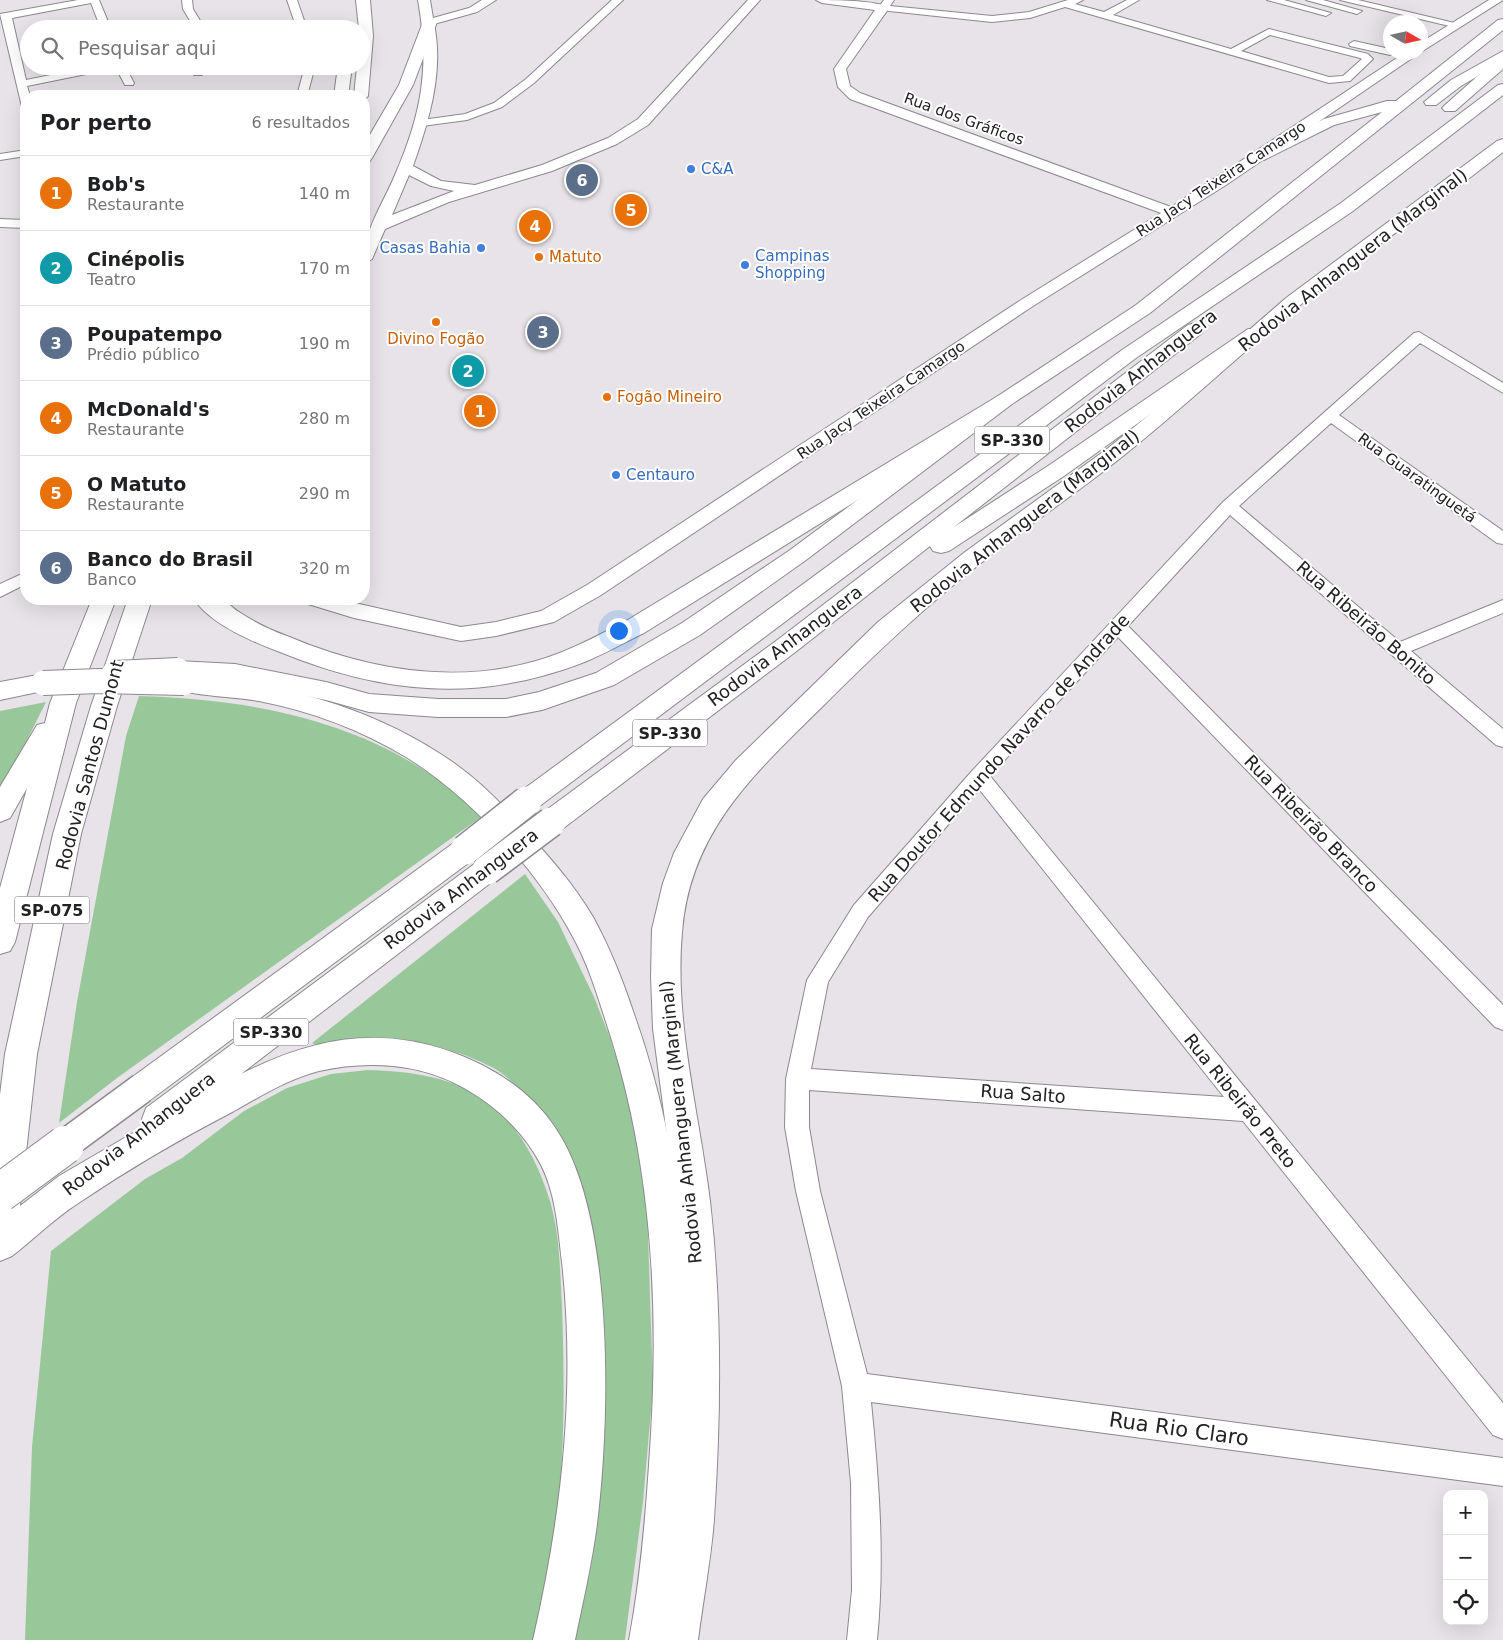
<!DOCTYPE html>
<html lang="pt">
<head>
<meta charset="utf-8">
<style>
  body { margin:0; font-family:"DejaVu Sans",sans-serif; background:#f6f6f6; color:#202124 }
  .controls { position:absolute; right:15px; bottom:15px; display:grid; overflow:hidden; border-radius:10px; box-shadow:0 5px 20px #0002 }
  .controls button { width:45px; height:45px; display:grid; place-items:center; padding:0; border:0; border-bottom:1px solid #e0e0e0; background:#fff; color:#202124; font:25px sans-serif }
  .compass { position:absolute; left:1383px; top:15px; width:45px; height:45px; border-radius:50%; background:#fff; box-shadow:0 5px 20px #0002; rotate:99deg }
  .you { position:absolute; left:618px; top:630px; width:18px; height:18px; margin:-12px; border:4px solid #fff; border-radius:50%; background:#1a73e8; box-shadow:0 0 0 8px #1a73e833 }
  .badge { display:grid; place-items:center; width:32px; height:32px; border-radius:50%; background:#2563eb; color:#fff; font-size:16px; font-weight:700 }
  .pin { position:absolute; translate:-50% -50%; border:2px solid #fff; box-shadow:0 1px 5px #0006 }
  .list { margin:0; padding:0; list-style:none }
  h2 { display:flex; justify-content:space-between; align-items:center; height:65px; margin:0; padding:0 20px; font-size:21px }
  h2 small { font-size:16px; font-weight:400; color:#757577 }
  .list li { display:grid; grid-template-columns:32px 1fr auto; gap:15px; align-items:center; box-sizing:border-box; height:75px; padding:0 20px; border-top:1px solid #e0e0e0 }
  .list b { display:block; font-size:19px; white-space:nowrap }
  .list p { margin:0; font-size:16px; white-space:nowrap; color:#757577 }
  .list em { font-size:16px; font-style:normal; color:#757577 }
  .icon { flex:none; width:28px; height:28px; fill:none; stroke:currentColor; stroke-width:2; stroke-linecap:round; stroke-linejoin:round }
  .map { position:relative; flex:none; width:1503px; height:1640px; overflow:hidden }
  .search { position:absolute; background:#fff; box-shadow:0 5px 20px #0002; left:20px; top:20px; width:350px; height:55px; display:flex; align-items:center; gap:12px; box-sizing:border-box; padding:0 18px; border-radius:28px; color:#757577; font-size:19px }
  .panel { position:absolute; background:#fff; box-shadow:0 5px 20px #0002; left:20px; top:90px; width:350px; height:515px; border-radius:20px }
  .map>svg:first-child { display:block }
  .green { fill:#98c89a }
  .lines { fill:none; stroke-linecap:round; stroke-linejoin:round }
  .minor-casing { stroke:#8c898e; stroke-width:2 }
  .tertiary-casing { stroke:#8c898e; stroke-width:2 }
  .trunk-casing { stroke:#8c898e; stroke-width:2 }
  .motorway-casing { stroke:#8c898e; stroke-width:2 }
  .minor { fill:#fff; fill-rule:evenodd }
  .tertiary { fill:#fff; fill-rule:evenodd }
  .trunk { fill:#fff; fill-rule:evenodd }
  .motorway { fill:#fff; fill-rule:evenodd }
  .trunk-bridge-casing { stroke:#8c898e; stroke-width:26; stroke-linecap:butt }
  .motorway-bridge-far2-casing { stroke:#8c898e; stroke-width:26; stroke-linecap:butt }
  .motorway-bridge-far1-casing { stroke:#8c898e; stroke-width:32; stroke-linecap:butt }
  .motorway-bridge-casing { stroke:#8c898e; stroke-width:40; stroke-linecap:butt }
  .trunk-bridge { stroke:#fff; stroke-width:24 }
  .motorway-bridge-far2 { stroke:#fff; stroke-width:24 }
  .motorway-bridge-far1 { stroke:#fff; stroke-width:29 }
  .motorway-bridge { stroke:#fff; stroke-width:38 }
  .shop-dot { fill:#3f7fe0; stroke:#fff; stroke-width:2 }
  .food-dot { fill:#e8710a; stroke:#fff; stroke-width:2 }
  .labels { text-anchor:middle; stroke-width:4; stroke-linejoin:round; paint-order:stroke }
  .far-street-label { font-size:15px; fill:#222123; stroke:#fff }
  .far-shop-label { font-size:15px; fill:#366cbe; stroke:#fff; text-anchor:start }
  .far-food-label { font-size:15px; fill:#c56008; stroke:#fff; text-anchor:start }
  .shield { fill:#fff; stroke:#646465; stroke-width:1 }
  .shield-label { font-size:16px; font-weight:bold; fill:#222123 }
  .street-label { font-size:18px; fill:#222123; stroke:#fff }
  .near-street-label { font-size:21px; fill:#222123; stroke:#fff }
</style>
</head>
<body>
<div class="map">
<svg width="1503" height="1640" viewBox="0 0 1503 1640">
  <rect width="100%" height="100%" fill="#e7e3e8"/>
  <g class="green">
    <path d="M 139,696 C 261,699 393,726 481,817 L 117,1078 L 59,1123 L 77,1002 L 126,736 Z"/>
    <polygon points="46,702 0,794 0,711"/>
    <path d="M 525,874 L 558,922 L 594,997 L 610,1038 L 627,1090 L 647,1205 L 653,1387 L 643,1502 L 625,1640 L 574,1640 L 592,1504 L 553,1128 C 537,1110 523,1090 504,1075 C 494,1067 479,1061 467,1056 C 417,1037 369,1035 318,1046 L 312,1043 Z"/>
    <path d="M 368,1070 C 409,1071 456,1077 490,1103 C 520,1127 539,1165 550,1201 C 560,1235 560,1272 562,1306 C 564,1366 565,1427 560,1487 C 555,1539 546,1589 535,1640 L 25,1640 L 32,1447 L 51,1251 L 145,1179 L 182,1158 L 244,1111 L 287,1088 L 331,1074 Z"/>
  </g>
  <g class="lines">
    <g class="minor-casing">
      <g id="minor">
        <polygon points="78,0 99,0 111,29 101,29 91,3 12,18 26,80 95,66 125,66 134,83 133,85 125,85 116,68 27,86 30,96 26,96 26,108 22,107 0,14"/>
        <polygon points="182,0 192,0 193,9 205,29 195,29 183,9"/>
        <polygon points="287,0 297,0 307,29 297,29"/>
        <polygon points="612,0 623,0 534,83 502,107 467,120 422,126 416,123 422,120 465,114 494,103 526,79"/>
        <path d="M 884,0 L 894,0 L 890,6 L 992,16 L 1029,12 L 1068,0 L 1083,0 L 1075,4 L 1104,12 L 1127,0 L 1139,0 L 1113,15 L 1231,49 L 1269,29 L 1368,54 L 1373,59 L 1350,81 L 1329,83 L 1065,7 L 1030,18 L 992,22 L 880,10 L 878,8 ZM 1270,35 L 1360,58 L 1362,59 L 1343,76 L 1329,77 L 1241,51 Z"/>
        <polygon points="1267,0 1284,0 1331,13 1326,16"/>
        <polygon points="1306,0 1323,0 1362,11 1357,14"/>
        <polygon points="1340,0 1358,0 1463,25 1458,28"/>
        <polygon points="1354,41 1390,49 1390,52 1395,52 1390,55 1350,46 1349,44"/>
        <polygon points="194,66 204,66 202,75 194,75"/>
        <polygon points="305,66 315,66 307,96 297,96"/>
        <polygon points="26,150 26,156 0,160 0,154"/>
        <polygon points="0,219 26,220 26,228 0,227"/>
        <path d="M 1419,332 L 1503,383 L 1503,393 L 1420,343 L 1339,415 L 1503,531 L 1503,544 L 1497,543 L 1331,423 L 1239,506 L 1400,642 L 1503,600 L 1503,613 L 1411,651 L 1503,729 L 1503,747 L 1496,745 L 1230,515 L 1128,626 L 1503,1005 L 1503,1030 L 1495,1027 L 1118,637 L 990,776 L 1503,1403 L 1503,1439 L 1493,1435 L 1243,1121 L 809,1090 L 809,1127 L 820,1191 L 867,1374 L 1503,1458 L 1503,1486 L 871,1402 C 879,1481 885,1560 877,1640 L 847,1640 L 852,1590 L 851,1483 L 842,1386 L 796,1191 L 785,1127 L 786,1079 L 807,980 L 854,905 L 972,771 L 1223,502 L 1414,333 ZM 979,789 L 1224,1097 L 811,1069 L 828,982 L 868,917 Z"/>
        <polygon points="26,572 26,584 0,597 0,584"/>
      </g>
    </g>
    <g class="tertiary-casing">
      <g id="tertiary">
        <path d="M 418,0 L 430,0 L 433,18 L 469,8 L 482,0 L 496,0 L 477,12 L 434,24 C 444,72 429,121 413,166 L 441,181 L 475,185 L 542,165 L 608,138 L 638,119 L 748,0 L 760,0 L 648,125 L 617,144 L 552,171 L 449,202 L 385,229 L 372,259 L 364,264 C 362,233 383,204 395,175 C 422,113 430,67 418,0 ZM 409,175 L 431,186 L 454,191 L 392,215 Z"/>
        <path d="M 816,0 C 832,0 878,0 889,8 L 846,69 L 850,86 L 860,93 L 1171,207 L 1406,52 L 1420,52 L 1420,43 L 1489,0 L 1503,0 L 1421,52 L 1226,185 L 1033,306 L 601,595 L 554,622 L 496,636 L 461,641 L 354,618 L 308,604 L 305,599 L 337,599 L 461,627 L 496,622 L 541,611 L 587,585 L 1021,300 L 1161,213 L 850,99 L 838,87 L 834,69 L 875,10 L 822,3 Z"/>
      </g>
    </g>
    <g class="trunk-casing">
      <g id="trunk">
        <polygon points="1503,19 1503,30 1150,313 1012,404 806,560 700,635 614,685 542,710 506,717 438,717 369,712 326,700 235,682 178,679 169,676 166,670 169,664 178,661 235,664 326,682 369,694 438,699 506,699 539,692 596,673 682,623 790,550 998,396 1136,305 1382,112 1334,125 1264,160 1252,160 1250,157 1252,154 1324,119 1387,101 1396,101 1498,20"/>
        <polygon points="1503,51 1503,61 1461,86 1436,105 1426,105 1424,102 1451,80"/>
        <path d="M 1503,139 L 1503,152 C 1435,206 1362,255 1294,310 C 1236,358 1182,409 1123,456 C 1077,493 1027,526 981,563 C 924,607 873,656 822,707 C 755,773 690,831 682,932 C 674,1022 699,1112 710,1201 C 722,1306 721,1415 714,1519 C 711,1560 703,1600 698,1640 L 656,1640 L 674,1523 L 680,1420 L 681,1312 L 676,1204 L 653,1029 L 651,976 L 652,929 L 663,883 L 674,853 L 703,799 L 736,760 L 878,622 L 965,552 L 1107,449 L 1186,385 L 1286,298 L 1497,141 Z"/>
      </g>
    </g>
    <g class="motorway-casing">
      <g id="motorway">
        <polygon points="356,0 370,0 373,36 368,96 364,100 364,96 354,96 357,66 361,66 361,29 359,29"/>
        <polygon points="430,18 437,22 413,85 372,158 370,161 364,163 364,145 399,85 423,22"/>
        <polygon points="1503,57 1503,69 1455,111 1445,111 1442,108 1445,105 1498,58"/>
        <polygon points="338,66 352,66 348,96 334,96"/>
        <polygon points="1503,84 1503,95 1353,211 1136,358 537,808 527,811 517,808 513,801 517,794 1122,350 1341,203 1498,85"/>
        <polygon points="1195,323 1202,325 1204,329 1202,333 954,527 1048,466 1248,329 1262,329 1264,333 1064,476 949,551 941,553 933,551 930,546 798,650 561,830 551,833 541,830 537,822 541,814 780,638 1188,325"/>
        <path d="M 1005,394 L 1012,396 L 1015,400 L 1012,404 L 644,633 C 623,643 603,655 582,663 C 477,703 383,694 280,652 C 253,642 210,624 194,599 C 201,599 214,596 221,599 C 227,601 233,609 239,612 C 254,622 270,630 287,636 C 365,669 452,685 536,661 C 568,652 597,636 626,621 L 998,396 Z"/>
        <polygon points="92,599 116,599 76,703 15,942 10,951 0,954 0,888 27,788 10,818 0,822 0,787 37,725 45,723 50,703"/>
        <path d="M 128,599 L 152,599 L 117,706 L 81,834 L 37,1054 L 20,1206 L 59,1176 L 145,1126 L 142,1119 L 146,1108 L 477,862 L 487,859 L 497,862 L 501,870 L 497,878 L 241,1074 C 311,1039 376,1025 452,1052 C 493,1067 532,1092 556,1129 C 615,1217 610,1420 597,1524 C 592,1563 583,1601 575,1640 L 533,1640 C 562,1514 576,1391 562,1262 C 558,1230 556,1194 541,1165 C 524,1132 496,1106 464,1088 C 421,1063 366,1060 319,1071 C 288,1079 261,1096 234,1111 C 180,1139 127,1170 77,1204 C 54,1219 34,1239 12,1256 L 0,1261 L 0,1095 L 5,1054 L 53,834 L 91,706 Z"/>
        <polygon points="43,674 52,677 56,683 52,689 0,700 0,682"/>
        <path d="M 184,674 C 279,685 360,702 442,755 C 472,774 497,798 520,825 C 547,854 573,883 593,917 C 610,948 623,981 634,1014 C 686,1161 696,1313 688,1467 C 685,1525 681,1583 671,1640 L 629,1640 C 640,1582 645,1524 649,1465 C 660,1316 654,1165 606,1022 C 597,994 588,964 573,937 C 538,871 470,796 406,757 C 361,730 311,711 259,701 C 231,696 202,697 175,689 L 171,683 L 175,677 Z"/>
        <polygon points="465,839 475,842 479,850 475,858 153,1098 142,1103 131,1098 126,1088 131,1078 455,842"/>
      </g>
    </g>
    <use href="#minor" class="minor"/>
    <use href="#tertiary" class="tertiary"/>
    <use href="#trunk" class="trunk"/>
    <use href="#motorway" class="motorway"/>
    <g class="trunk-bridge-casing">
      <polyline id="trunk-bridge" points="114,673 178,670"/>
    </g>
    <g class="motorway-bridge-far2-casing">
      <polyline id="motorway-bridge-far2" points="43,683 100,681 184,683"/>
    </g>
    <g class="motorway-bridge-far1-casing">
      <g id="motorway-bridge-far1">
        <polyline points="465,850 527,801"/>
        <polyline points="487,870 551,822"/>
        <polyline points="63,1146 142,1088"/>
      </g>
    </g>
    <g class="motorway-bridge-casing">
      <polyline id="motorway-bridge" points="0,1193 65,1145"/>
    </g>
    <use href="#trunk-bridge" class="trunk-bridge"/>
    <use href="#motorway-bridge-far2" class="motorway-bridge-far2"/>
    <use href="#motorway-bridge-far1" class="motorway-bridge-far1"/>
    <use href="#motorway-bridge" class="motorway-bridge"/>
  </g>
  <g class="shop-dot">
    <circle cx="691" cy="169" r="5"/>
    <circle cx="481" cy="248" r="5"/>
    <circle cx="745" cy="265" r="5"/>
    <circle cx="616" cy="475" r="5"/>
  </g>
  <g class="food-dot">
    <circle cx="539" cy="257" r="5"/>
    <circle cx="436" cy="322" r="5"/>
    <circle cx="607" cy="397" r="5"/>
  </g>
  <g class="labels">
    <g class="far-street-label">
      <text transform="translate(964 119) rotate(20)" y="5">Rua dos Gráficos</text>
      <text transform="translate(1221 179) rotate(-33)" y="5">Rua Jacy Teixeira Camargo</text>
      <text transform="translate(881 400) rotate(-34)" y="5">Rua Jacy Teixeira Camargo</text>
      <text transform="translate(1417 478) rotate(36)" y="5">Rua Guaratinguetá</text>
    </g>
    <g class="far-shop-label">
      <text x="701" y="174">C&amp;A</text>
      <text x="471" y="253" text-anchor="end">Casas Bahia</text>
      <text x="755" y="261">Campinas<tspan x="755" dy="17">Shopping</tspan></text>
      <text x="626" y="480">Centauro</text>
    </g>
    <g class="far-food-label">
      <text x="549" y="262">Matuto</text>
      <text x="436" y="344" text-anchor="middle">Divino Fogão</text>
      <text x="617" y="402">Fogão Mineiro</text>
    </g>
    <g class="shield">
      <rect x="974.5" y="426.5" width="75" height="27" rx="4"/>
      <rect x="632.5" y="719.5" width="75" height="27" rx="4"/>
      <rect x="14.5" y="896.5" width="75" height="27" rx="4"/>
      <rect x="233.5" y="1018.5" width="75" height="27" rx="4"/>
    </g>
    <g class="shield-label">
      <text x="1012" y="446">SP-330</text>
      <text x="670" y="739">SP-330</text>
      <text x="52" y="916">SP-075</text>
      <text x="271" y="1038">SP-330</text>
    </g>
    <g class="street-label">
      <text transform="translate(1353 260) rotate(-38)" y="6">Rodovia Anhanguera (Marginal)</text>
      <text transform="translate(1141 371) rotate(-38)" y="6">Rodovia Anhanguera</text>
      <text transform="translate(1025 521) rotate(-38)" y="6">Rodovia Anhanguera (Marginal)</text>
      <text transform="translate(1366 623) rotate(41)" y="6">Rua Ribeirão Bonito</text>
      <text transform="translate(785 646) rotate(-37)" y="6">Rodovia Anhanguera</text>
      <text transform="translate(999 758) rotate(-48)" y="6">Rua Doutor Edmundo Navarro de Andrade</text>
      <text transform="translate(90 765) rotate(-75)" y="6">Rodovia Santos Dumont</text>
      <text transform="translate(1311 824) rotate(46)" y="6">Rua Ribeirão Branco</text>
      <text transform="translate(461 889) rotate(-37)" y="6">Rodovia Anhanguera</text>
      <text transform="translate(1023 1094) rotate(4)" y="6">Rua Salto</text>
      <text transform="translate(1240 1101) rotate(51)" y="6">Rua Ribeirão Preto</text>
      <text transform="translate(681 1122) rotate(-96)" y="6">Rodovia Anhanguera (Marginal)</text>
      <text transform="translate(139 1134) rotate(-38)" y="6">Rodovia Anhanguera</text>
    </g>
    <g class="near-street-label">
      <text transform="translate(1179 1429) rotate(8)" y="7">Rua Rio Claro</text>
    </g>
  </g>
</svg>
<div class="controls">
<button>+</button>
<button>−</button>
<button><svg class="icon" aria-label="locate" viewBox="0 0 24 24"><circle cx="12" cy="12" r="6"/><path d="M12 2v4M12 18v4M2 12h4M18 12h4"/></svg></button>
</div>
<svg class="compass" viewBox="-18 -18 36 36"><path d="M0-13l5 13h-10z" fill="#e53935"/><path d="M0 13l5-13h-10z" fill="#757577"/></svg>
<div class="you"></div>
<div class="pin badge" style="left:480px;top:411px;background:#e8710a">1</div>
<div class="pin badge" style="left:468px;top:371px;background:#0f9aa8">2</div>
<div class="pin badge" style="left:543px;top:332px;background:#5c6f8a">3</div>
<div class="pin badge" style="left:535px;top:226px;background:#e8710a">4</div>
<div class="pin badge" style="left:631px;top:210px;background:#e8710a">5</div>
<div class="pin badge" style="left:582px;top:180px;background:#5c6f8a">6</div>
<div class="search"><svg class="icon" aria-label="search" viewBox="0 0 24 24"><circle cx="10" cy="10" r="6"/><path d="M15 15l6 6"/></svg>Pesquisar aqui</div>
<section class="panel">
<h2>Por perto<small>6 resultados</small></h2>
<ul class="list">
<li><span class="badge" style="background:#e8710a">1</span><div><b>Bob's</b><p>Restaurante</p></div><em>140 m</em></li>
<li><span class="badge" style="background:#0f9aa8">2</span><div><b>Cinépolis</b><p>Teatro</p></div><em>170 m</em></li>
<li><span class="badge" style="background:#5c6f8a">3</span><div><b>Poupatempo</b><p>Prédio público</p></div><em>190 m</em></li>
<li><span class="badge" style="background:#e8710a">4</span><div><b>McDonald's</b><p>Restaurante</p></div><em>280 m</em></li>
<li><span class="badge" style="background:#e8710a">5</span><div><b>O Matuto</b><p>Restaurante</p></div><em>290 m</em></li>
<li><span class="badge" style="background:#5c6f8a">6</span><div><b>Banco do Brasil</b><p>Banco</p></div><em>320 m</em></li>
</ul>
</section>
</div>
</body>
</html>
